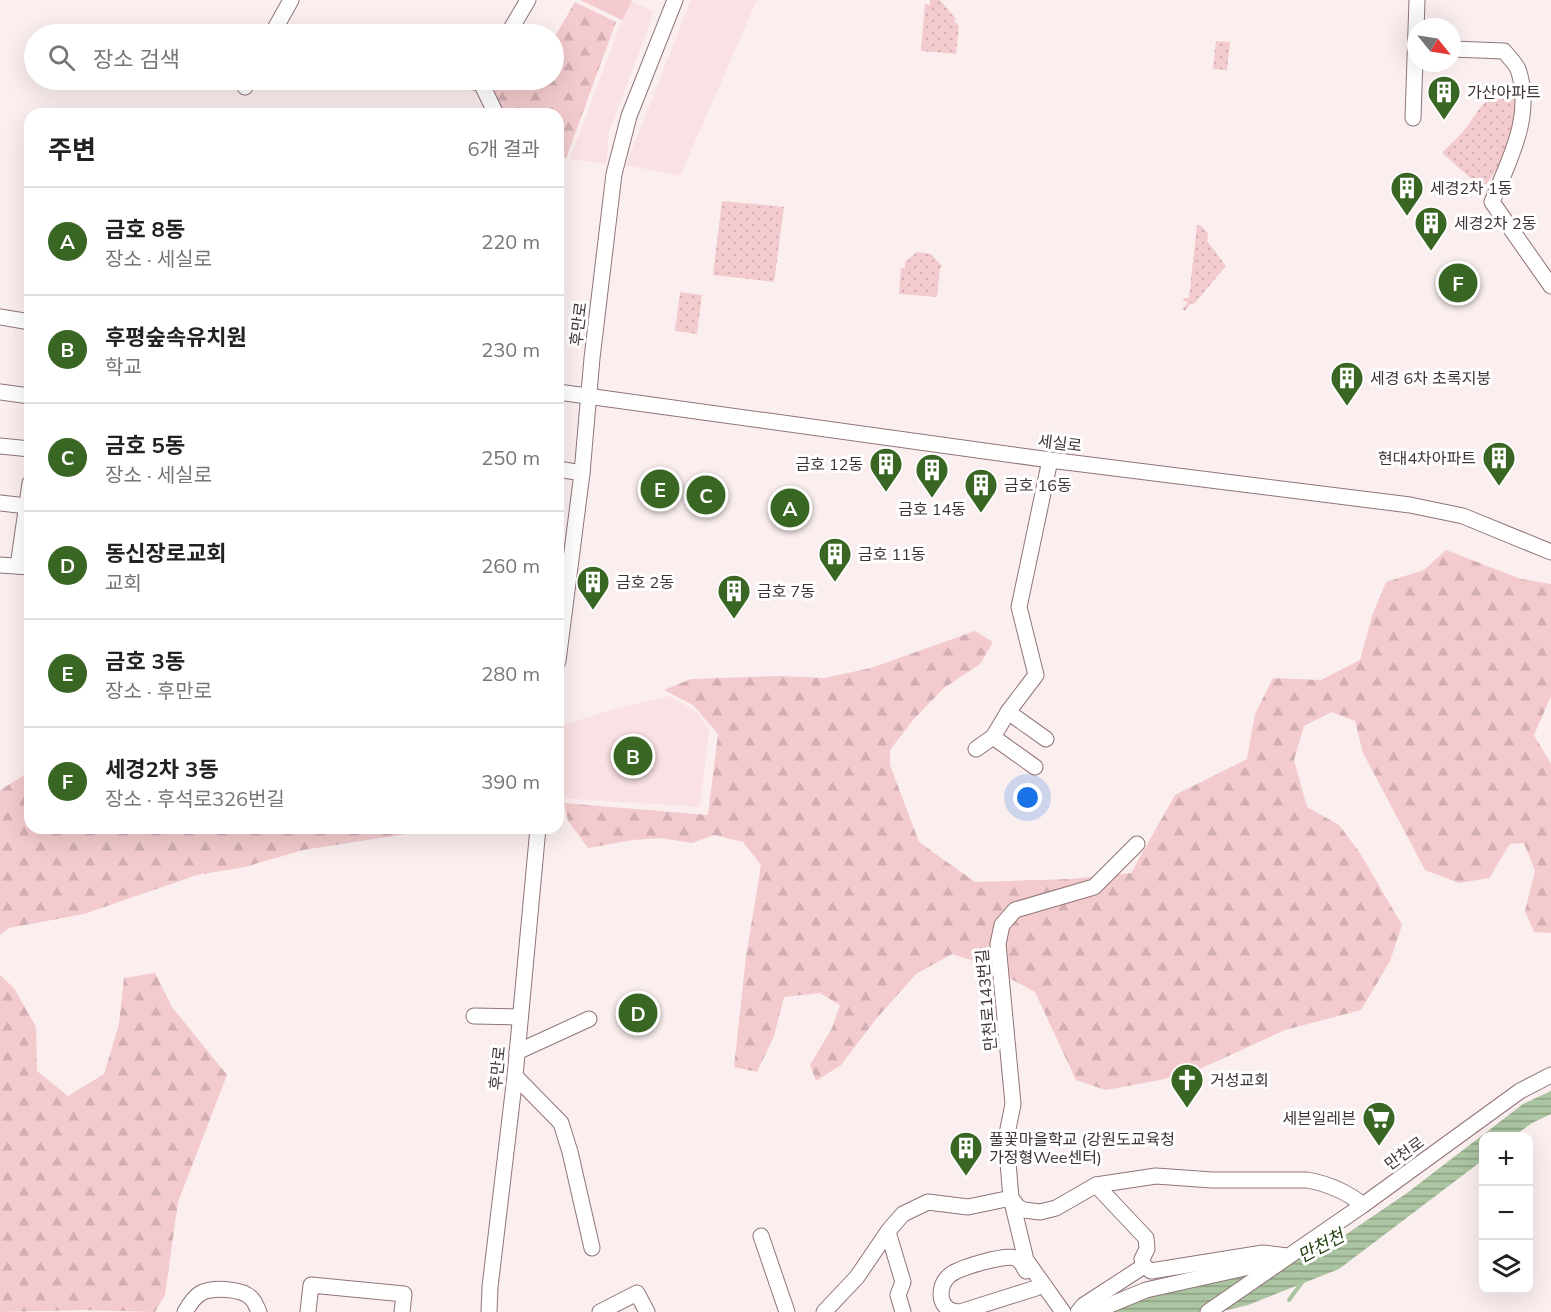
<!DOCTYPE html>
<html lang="ko">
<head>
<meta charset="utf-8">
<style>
  body { margin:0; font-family:Mulish,"Noto Sans KR",sans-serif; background:#f2f2f2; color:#222 }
  .controls { position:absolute; right:18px; bottom:18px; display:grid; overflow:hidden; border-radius:12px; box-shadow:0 6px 24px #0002 }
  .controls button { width:54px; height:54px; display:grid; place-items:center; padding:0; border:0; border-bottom:2px solid #e0e0e0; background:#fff; color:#222; font:30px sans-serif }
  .compass { position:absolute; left:1407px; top:18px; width:54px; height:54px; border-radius:50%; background:#fff; box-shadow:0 6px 24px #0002; rotate:120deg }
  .you { position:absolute; left:1028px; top:798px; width:21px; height:21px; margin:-15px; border:4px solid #fff; border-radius:50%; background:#1a73e8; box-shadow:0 0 0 9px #1a73e833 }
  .badge { display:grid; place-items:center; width:39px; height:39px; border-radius:50%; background:#3a6624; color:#fff; font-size:20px; font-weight:700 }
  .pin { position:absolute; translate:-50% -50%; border:3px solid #fff; box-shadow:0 2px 6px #0006 }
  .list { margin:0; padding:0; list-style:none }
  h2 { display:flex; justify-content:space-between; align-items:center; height:78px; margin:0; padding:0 24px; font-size:26px }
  h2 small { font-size:20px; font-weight:400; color:#767676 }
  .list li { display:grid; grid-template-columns:39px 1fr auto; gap:18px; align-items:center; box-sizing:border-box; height:108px; padding:0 24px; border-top:2px solid #e0e0e0 }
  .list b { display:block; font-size:22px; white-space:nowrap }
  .list p { margin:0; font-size:20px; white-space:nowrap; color:#767676 }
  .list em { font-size:20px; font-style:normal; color:#767676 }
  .icon { flex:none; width:33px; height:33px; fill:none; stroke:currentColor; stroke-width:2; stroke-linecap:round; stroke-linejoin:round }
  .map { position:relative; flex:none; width:1551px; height:1312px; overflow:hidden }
  .search { position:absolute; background:#fff; box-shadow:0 6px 24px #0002; left:24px; top:24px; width:540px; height:66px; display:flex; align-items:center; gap:15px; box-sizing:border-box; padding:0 21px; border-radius:33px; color:#767676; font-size:22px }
  .panel { position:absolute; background:#fff; box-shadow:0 6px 24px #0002; left:24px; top:108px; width:540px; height:726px; border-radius:18px }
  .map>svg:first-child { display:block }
  .built { fill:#fae1e3 }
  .forest { fill:url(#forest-firs) }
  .park { fill:url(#park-dots) }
  .pitch { fill:#f3cbce }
  .water { fill:url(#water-rules) }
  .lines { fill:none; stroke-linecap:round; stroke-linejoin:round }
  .stream { stroke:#abc4a1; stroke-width:4 }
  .minor-casing { stroke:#917476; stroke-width:17 }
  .minor { stroke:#fff; stroke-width:15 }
  .labels { text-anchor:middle; stroke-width:6; stroke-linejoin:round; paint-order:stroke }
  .poi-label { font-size:16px; fill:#403334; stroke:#fff; text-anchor:start }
  .street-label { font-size:16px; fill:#403334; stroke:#fff }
  .water-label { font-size:18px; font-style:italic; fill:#254514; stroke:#fff }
</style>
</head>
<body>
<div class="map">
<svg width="1551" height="1312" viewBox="0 0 1551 1312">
  <defs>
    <pattern id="forest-firs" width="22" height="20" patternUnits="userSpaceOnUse" patternTransform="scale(1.5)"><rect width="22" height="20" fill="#f3cbce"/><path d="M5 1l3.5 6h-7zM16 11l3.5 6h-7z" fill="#d1afb2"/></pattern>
    <pattern id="park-dots" width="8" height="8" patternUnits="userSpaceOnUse" patternTransform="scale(1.5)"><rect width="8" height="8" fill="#f3cbce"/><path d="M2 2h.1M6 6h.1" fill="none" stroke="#d1afb2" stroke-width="1.8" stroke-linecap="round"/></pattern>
    <pattern id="water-rules" width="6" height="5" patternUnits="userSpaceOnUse" patternTransform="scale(1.5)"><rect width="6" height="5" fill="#abc4a1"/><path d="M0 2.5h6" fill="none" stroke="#8da084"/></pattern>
  </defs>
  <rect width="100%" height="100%" fill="#fbeeef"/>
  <g class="built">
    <polygon points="691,0 757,0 680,176 626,165"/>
    <polygon points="632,1 654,12 609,132 606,164 570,159 622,20"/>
    <polygon points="669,696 697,712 709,730 700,807 558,798 563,725 614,709"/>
  </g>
  <g class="forest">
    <polygon points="575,2 616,22 566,158 558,156 558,114 501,114 491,92 489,80 554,80 554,38"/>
    <polygon points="1446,550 1521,579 1551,584 1551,696 1534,735 1551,764 1551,933 1534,932 1525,911 1535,871 1524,843 1510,844 1489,878 1459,883 1425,870 1363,753 1355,721 1332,712 1304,726 1294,760 1307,807 1339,825 1360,853 1402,925 1390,961 1361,1010 1285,1030 1202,1068 1160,1080 1106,1090 1076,1080 1035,992 981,963 952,954 916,974 876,1019 841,1065 816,1081 810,1065 832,1028 840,1005 820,993 784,997 774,1036 757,1072 734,1067 746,957 761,865 743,842 714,835 692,843 660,838 633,840 588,848 568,821 564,803 708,815 718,734 693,705 664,690 691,679 780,676 824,678 871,668 975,631 993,642 980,664 944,688 913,720 890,750 890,765 919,842 975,882 1070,879 1131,873 1175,795 1247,759 1255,714 1273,678 1321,680 1360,660 1372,616 1386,582 1424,570"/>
    <polygon points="30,729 30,828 445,828 303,850 245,867 197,875 84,914 9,928 0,935 0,790 26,774"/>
    <polygon points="155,973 172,1007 227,1075 178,1202 165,1295 155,1312 84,1310 0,1312 0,975 14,988 36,1027 37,1071 68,1096 104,1074 119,1024 124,978"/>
  </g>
  <g class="park">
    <polygon points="930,0 940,0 956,19 954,21 959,26 956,54 921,51 925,4 930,5"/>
    <polygon points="1216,41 1230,42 1227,70 1213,69"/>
    <path d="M 1514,87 C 1522,125 1506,159 1483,189 L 1442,153 C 1448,146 1456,140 1462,133 C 1480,112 1482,94 1514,87 Z"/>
    <polygon points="722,201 784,207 774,282 713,275"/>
    <polygon points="1197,225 1201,226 1208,233 1207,241 1226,266 1194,304 1191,303 1185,311 1182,309 1188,302 1183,301 1184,298 1189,298"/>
    <polygon points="917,252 931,254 942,266 940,268 937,297 899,294 901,268 905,268 905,262"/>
    <polygon points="680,292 702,295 697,334 675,331"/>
  </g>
  <polygon class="pitch" points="580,0 630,0 632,1 622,20"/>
  <polygon class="water" points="1551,1091 1551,1114 1532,1123 1514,1136 1484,1136 1483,1160 1339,1269 1248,1305 1219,1312 1109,1312 1149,1294 1242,1276 1332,1244 1407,1193 1523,1104"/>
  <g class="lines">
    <polyline class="stream" points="1289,1300 1303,1281"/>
    <g class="minor-casing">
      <g id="minor">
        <polyline points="272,34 291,0"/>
        <polyline points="508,34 528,0"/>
        <path d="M 1452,49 L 1504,51 C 1508,56 1515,63 1518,69 C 1534,116 1509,160 1492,202 L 1551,286"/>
        <polyline points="463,80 481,83 483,80"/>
        <polyline points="481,83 496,114"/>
        <polyline points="245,87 249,80"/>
        <polyline points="1413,118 1417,0"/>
        <polyline points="0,317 30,322"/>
        <polyline points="0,392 30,396"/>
        <polyline points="558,392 1050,460 1410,505 1463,516 1551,552"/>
        <polyline points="0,446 30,449"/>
        <polyline points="558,469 582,473"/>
        <polyline points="0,503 27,506"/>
        <polyline points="0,565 30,567"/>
        <polyline points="18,566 30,483"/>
        <polyline points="558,661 582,473 592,358 614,174 629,116 675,0"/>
        <polyline points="1008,712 1046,739"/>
        <polyline points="993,737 1035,767"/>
        <polyline points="976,749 993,737 1008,712 1036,675 1019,607 1050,460"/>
        <polyline points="474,1016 520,1017"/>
        <polyline points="517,1052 589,1019"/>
        <polyline points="515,1076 561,1123 570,1152 592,1248"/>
        <polyline points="1096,1185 1146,1238 1147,1249 1142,1259 1144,1266 1151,1271 1263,1253 1287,1256"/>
        <path d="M 1011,1198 L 1018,1207 L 1024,1210 L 1040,1212 L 1056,1208 L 1096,1185 L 1156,1176 L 1212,1180 L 1307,1180 C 1329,1184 1346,1191 1363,1205"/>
        <polyline points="888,1232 903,1282 898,1295 903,1312"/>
        <polyline points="761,1236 787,1312"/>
        <path d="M 1026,1271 C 1023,1266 1021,1260 1015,1258 C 1005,1254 957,1268 949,1276 C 937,1286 937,1312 960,1312 L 1036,1288"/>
        <path d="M 185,1312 C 189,1305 194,1297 201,1293 C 212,1287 243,1288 252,1299 C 255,1302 257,1308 259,1312"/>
        <polyline points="308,1312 311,1285 404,1294 402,1312"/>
        <polyline points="489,1312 490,1287 515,1076 538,828"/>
        <polyline points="600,1312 637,1293 647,1312"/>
        <polyline points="824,1312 857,1277 889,1230 903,1214 928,1202 968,1207 1011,1198"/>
        <polyline points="1063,1312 1026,1260 1011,1198 1006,1139 1013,1104 998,944 1002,925 1015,910 1094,887 1137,844"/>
        <polyline points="1078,1312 1084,1305 1144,1266"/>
        <polyline points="1093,1312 1146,1290 1276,1261"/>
        <polyline points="1208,1312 1363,1205 1520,1091 1551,1075"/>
      </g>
    </g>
    <use href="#minor" class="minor"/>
  </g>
  <defs>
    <g id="building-pin" transform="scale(1.725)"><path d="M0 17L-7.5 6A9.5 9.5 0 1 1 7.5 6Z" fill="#3a6624" stroke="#fff"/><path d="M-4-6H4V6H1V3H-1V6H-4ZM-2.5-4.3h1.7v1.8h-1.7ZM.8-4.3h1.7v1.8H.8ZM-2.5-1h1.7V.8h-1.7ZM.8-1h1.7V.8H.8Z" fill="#fff"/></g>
    <g id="church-pin" transform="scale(1.725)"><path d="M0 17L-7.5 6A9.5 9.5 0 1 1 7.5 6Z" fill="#3a6624" stroke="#fff"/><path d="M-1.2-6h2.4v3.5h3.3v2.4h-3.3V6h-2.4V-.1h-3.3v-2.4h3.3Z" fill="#fff"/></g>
    <g id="supermarket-pin" transform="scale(1.725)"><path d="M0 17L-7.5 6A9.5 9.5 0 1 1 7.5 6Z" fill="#3a6624" stroke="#fff"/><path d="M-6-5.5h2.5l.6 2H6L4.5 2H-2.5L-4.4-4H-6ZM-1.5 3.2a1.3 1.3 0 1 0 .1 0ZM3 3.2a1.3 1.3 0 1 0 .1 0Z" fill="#fff"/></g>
  </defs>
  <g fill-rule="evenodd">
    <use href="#building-pin" x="1444" y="92"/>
    <use href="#building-pin" x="1407" y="188"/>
    <use href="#building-pin" x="1431" y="223"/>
    <use href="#building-pin" x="1347" y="378"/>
    <use href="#building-pin" x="1499" y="458"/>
    <use href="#building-pin" x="886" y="464"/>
    <use href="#building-pin" x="932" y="470"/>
    <use href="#building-pin" x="981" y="485"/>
    <use href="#building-pin" x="835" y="554"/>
    <use href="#building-pin" x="593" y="582"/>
    <use href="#building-pin" x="734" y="591"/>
    <use href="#church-pin" x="1187" y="1080"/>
    <use href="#supermarket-pin" x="1379" y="1118"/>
    <use href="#building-pin" x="966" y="1148"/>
  </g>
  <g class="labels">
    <g class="poi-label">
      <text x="1467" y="98">가산아파트</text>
      <text x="1430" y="194">세경2차 1동</text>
      <text x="1454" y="229">세경2차 2동</text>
      <text x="1370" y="384">세경 6차 초록지붕</text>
      <text x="1476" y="464" text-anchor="end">현대4차아파트</text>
      <text x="863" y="470" text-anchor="end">금호 12동</text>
      <text x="1004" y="491">금호 16동</text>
      <text x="932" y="515" text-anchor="middle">금호 14동</text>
      <text x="858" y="560">금호 11동</text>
      <text x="616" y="588">금호 2동</text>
      <text x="757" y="597">금호 7동</text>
      <text x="1210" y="1086">거성교회</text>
      <text x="1356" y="1124" text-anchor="end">세븐일레븐</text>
      <text x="989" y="1145">풀꽃마을학교 (강원도교육청<tspan x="989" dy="18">가정형Wee센터)</tspan></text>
    </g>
    <g class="street-label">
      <text transform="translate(578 324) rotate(-83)" y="6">후만로</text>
      <text transform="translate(1060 443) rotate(7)" y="6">세실로</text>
      <text transform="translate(986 1000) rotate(-95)" y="6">만천로143번길</text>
      <text transform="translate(497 1068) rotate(-84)" y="6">후만로</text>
      <text transform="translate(1404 1153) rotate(-36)" y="6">만천로</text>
    </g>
    <g class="water-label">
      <text transform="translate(1321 1246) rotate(-28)" y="6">만천천</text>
    </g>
  </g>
</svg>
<div class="controls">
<button>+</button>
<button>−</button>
<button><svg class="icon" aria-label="layers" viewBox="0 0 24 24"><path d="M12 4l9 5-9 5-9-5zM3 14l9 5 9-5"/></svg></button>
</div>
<svg class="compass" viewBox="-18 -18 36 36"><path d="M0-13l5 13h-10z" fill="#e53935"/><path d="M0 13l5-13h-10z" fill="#767676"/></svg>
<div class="you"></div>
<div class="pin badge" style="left:790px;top:508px">A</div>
<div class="pin badge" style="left:633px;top:756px">B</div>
<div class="pin badge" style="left:706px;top:495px">C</div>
<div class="pin badge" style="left:638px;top:1013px">D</div>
<div class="pin badge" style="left:660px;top:489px">E</div>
<div class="pin badge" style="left:1458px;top:283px">F</div>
<div class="search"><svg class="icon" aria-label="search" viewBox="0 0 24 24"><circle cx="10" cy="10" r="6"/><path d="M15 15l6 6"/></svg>장소 검색</div>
<section class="panel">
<h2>주변<small>6개 결과</small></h2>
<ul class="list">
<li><span class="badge">A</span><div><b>금호 8동</b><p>장소 · 세실로</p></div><em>220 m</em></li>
<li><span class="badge">B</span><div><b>후평숲속유치원</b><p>학교</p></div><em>230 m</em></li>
<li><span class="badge">C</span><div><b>금호 5동</b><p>장소 · 세실로</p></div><em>250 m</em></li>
<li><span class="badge">D</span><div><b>동신장로교회</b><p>교회</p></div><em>260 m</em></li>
<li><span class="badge">E</span><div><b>금호 3동</b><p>장소 · 후만로</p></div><em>280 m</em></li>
<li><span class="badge">F</span><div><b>세경2차 3동</b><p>장소 · 후석로326번길</p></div><em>390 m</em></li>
</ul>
</section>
</div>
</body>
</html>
